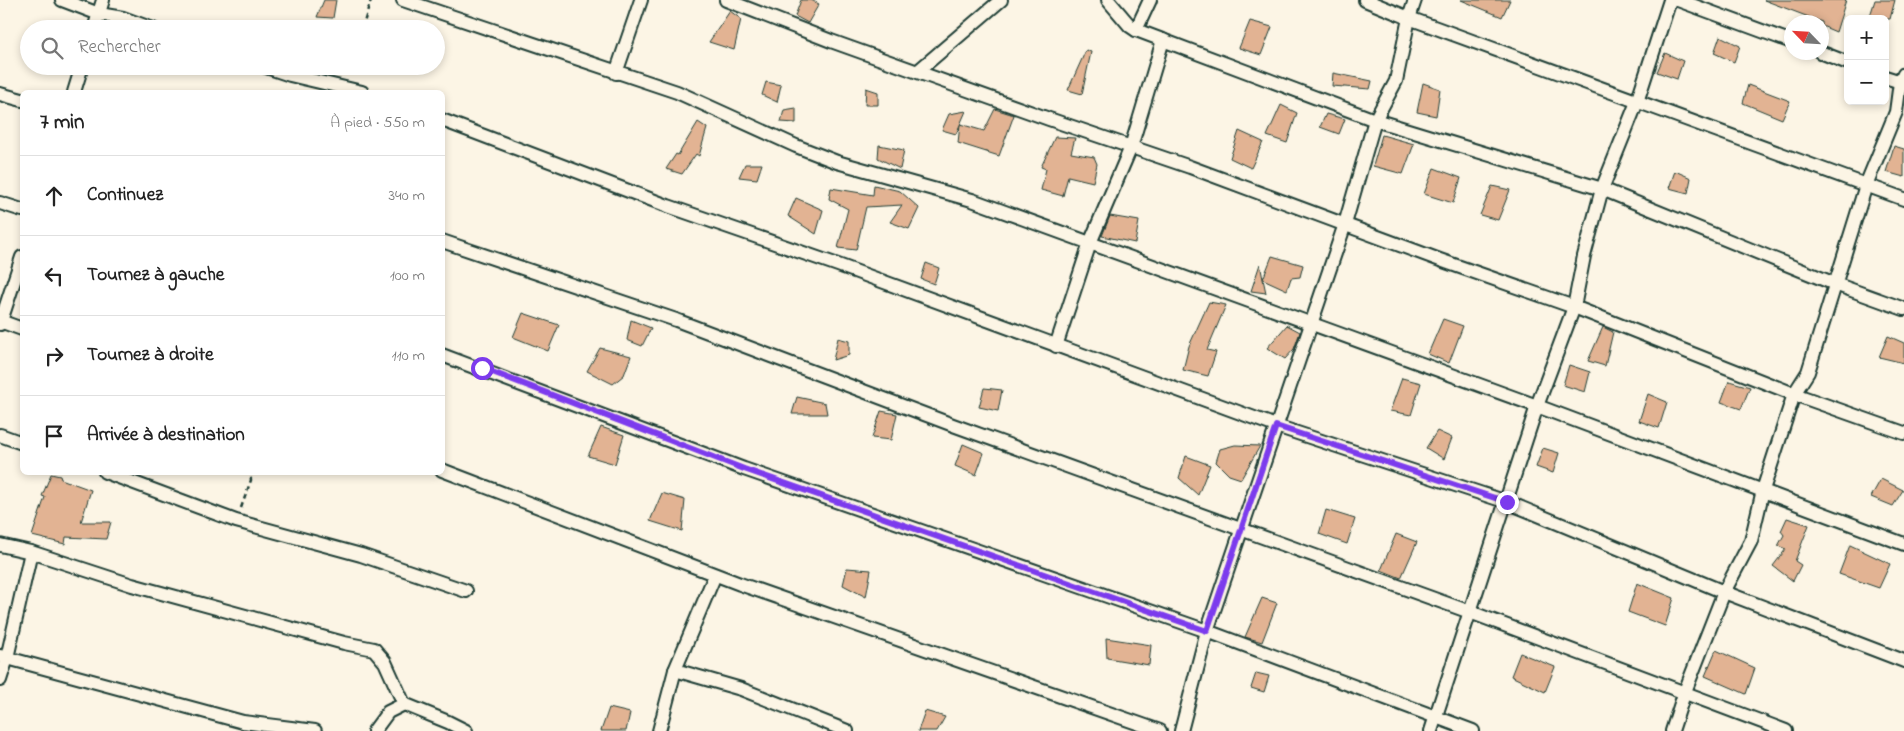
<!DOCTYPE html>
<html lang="fr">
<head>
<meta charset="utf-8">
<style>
  body { margin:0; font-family:"Indie Flower",sans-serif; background:#f6f6f6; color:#222 }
  .controls { position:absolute; right:15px; top:15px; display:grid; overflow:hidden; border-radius:8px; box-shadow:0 2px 8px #0003 }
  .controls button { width:45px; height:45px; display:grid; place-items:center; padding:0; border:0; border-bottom:1px solid #e0e0e0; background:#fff; color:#222; font:25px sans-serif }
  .compass { position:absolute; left:1784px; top:15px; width:45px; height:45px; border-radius:50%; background:#fff; box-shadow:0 2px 8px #0003; rotate:295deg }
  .stop { position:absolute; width:15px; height:15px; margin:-11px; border:4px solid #7c3aed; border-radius:50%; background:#fff }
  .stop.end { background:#7c3aed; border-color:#fff; box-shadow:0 1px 5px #0008 }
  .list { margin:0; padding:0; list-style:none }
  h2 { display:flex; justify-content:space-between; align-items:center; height:65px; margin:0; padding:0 20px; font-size:21px }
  h2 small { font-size:16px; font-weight:400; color:#767676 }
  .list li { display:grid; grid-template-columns:32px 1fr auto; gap:15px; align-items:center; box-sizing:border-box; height:80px; padding:0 20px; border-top:1px solid #e0e0e0 }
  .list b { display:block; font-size:19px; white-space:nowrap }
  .list em { font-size:16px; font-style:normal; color:#767676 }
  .icon { flex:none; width:28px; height:28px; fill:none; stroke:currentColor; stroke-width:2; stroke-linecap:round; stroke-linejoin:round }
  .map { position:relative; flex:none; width:1904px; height:731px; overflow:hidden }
  .search { position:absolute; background:#fff; box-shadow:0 2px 8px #0003; left:20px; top:20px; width:425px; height:55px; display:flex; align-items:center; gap:12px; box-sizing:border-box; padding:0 18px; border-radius:28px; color:#767676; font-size:19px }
  .panel { position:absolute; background:#fff; box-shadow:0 2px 8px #0003; left:20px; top:90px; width:425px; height:385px; border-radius:8px }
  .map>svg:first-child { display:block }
  .building { fill:#e2b393; stroke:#1f3d34 }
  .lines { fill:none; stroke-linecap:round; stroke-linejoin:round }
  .minor-casing { stroke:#1f3d34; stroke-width:16 }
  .path { stroke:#1f3d34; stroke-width:2.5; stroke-dasharray:5 4; stroke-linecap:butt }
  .minor { stroke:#fcf5e5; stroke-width:12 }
  .route { stroke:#7c3aed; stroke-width:6 }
</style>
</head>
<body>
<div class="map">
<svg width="1904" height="731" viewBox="0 0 1904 731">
  <rect width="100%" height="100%" fill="#fcf5e5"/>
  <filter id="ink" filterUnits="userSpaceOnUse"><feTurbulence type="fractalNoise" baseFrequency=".02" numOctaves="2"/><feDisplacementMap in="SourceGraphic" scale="10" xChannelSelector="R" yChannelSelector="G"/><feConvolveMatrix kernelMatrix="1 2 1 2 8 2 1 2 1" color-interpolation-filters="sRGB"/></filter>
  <g filter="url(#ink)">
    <g class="building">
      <polygon points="324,0 336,0 333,18 317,17"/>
      <polygon points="801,0 811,0 819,4 808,23 795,16"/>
      <polygon points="1461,0 1510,0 1502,17"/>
      <polygon points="1764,0 1846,0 1836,32 1822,26 1822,22"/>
      <polygon points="1875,0 1895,0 1890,19 1869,19"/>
      <polygon points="730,11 741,19 734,50 709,42"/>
      <polygon points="1250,21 1272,27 1261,55 1239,48"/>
      <polygon points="1720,36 1740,46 1734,62 1714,53"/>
      <polygon points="1086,50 1091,52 1082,94 1068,90"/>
      <polygon points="1665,53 1683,61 1677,79 1657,72"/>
      <polygon points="1333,73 1372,81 1370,89 1332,86"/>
      <polygon points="766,82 781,85 777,102 762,95"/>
      <polygon points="1423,83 1440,89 1436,116 1417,112"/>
      <polygon points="1748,85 1790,101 1782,119 1743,103"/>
      <polygon points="866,88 878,92 878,105 865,105"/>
      <polygon points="1281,105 1297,113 1287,143 1267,136"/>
      <polygon points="796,108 796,123 781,122 784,110"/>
      <polygon points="995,109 1014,115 999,156 958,143 960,124 984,131"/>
      <polygon points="966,111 956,134 942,130 949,114"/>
      <polygon points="1326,114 1345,119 1339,134 1320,127"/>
      <polygon points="698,122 707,128 699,156 696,154 682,174 666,169 676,154 678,155"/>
      <polygon points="1239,131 1263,142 1251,168 1230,158"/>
      <polygon points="1382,135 1414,144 1403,174 1373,166"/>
      <polygon points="1055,137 1075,138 1071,153 1094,157 1097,164 1093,182 1068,176 1063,196 1041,190 1046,169 1041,167"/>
      <polygon points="879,145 904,150 900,169 878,158"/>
      <polygon points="1894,146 1904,149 1904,177 1886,172"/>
      <polygon points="745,164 762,164 757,179 739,177"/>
      <polygon points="1434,168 1461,178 1453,203 1424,194"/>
      <polygon points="1675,171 1691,178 1688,193 1669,188"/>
      <polygon points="874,185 900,191 919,208 909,229 890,222 902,205 866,207 856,250 838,248 848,209 829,199 831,188 873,195"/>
      <polygon points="1492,186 1510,190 1498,220 1480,215"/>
      <polygon points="796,198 823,210 816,234 788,216"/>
      <polygon points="1110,216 1139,221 1135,243 1102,236"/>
      <polygon points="1272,256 1303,265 1300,277 1291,278 1287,290 1263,279"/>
      <polygon points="926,263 939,268 934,284 921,279"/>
      <polygon points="1260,264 1263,279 1266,293 1251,291"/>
      <polygon points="1209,302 1226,305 1207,350 1216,352 1208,376 1183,370 1189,346"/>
      <polygon points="523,313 559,325 548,351 513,337"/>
      <polygon points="1443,319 1463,326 1449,363 1428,354"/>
      <polygon points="631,320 651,328 642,346 627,340"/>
      <polygon points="1287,325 1300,332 1294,349 1285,359 1267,348"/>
      <polygon points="1603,327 1613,332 1605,366 1588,361"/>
      <polygon points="1888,336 1904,343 1904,363 1879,357"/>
      <polygon points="838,338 849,341 849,355 833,360"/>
      <polygon points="600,348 631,356 624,375 613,384 587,371"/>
      <polygon points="1569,365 1590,372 1585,392 1563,385"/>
      <polygon points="1402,378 1421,383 1411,415 1390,411"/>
      <polygon points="1729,381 1750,387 1741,409 1721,402"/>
      <polygon points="984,388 1002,390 998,411 979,407"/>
      <polygon points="1648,394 1667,402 1659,428 1639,421"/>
      <polygon points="797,397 825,403 827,414 792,414"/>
      <polygon points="881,411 897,414 891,440 872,438"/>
      <polygon points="601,427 624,435 615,464 588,456"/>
      <polygon points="1437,431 1452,438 1444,459 1426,448"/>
      <polygon points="963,444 984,453 976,475 955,466"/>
      <polygon points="1235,445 1260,446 1241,479 1229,475 1216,462 1220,449"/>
      <polygon points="1543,448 1559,453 1553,473 1536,467"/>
      <polygon points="1186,456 1210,465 1198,495 1179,478"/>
      <polygon points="51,474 60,476 61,479 91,490 81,522 111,522 106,539 66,537 65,544 32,536 45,497 42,496"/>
      <polygon points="1881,479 1903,490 1893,506 1871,497"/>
      <polygon points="662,493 685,500 682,531 650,521"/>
      <polygon points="1326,510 1355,519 1347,544 1319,534"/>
      <polygon points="1787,518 1809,525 1795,561 1801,565 1793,581 1773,566 1786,549 1778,546 1784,535 1781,531"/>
      <polygon points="1396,534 1417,542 1401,578 1381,570"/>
      <polygon points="1850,545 1890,564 1879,588 1839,574"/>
      <polygon points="847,568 871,570 866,597 843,585"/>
      <polygon points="1637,583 1674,598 1665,626 1628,612"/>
      <polygon points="1262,598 1277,603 1262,642 1245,637"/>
      <polygon points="1106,638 1151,645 1149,665 1107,658"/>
      <polygon points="1716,650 1755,668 1746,694 1705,676"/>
      <polygon points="1520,653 1555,667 1545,692 1511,676"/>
      <polygon points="1256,673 1269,676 1264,692 1251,688"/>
      <polygon points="609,708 630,713 626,731 601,731"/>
      <polygon points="925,711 945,717 937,731 918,731"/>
    </g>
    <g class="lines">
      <g class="minor-casing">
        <g id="minor">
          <polyline points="62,0 99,14 123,18 153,29"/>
          <polyline points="403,0 677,92 796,146 837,162 972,200 1537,406 1904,544"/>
          <polyline points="726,0 831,41 1049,119 1190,167 1440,260 1574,307 1794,394 1904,433"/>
          <polyline points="1108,0 1130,26 1136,30 1375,120 1602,189 1835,284 1904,309"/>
          <polyline points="1365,0 1409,18 1904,199"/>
          <polyline points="1678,0 1792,42"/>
          <polyline points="94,29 103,0"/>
          <polyline points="1136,30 1150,0"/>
          <polyline points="1820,52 1848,63"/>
          <polyline points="263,66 290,75 362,92"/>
          <polyline points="918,71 1001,0"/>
          <polyline points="616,73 641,0"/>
          <polyline points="1885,77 1904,83"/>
          <polyline points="74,92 82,66"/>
          <polyline points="0,94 22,100"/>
          <polyline points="442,120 668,206 838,265 1276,426 1507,502 1724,592 1904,661"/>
          <polyline points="0,203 22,210"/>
          <polyline points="442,241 676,320 953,425 1470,612 1786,731"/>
          <polyline points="0,321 22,329"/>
          <polyline points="0,324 22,257"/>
          <polyline points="1056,346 1090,243 1131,147 1163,40"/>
          <polyline points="442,355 744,469 1207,631 1473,731"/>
          <polyline points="0,435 22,443"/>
          <polyline points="442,470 740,584 1160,731"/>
          <polyline points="105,472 236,521 361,555 466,591"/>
          <polyline points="0,545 31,552 132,585 344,643 374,649 385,662 404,704 388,712 374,731"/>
          <polyline points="0,656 243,722 315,731"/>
          <polyline points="675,670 741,689 847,731"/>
          <polyline points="0,680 7,658 31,552"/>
          <polyline points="404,704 448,722 466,731"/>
          <polyline points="659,731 675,670 715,575"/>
          <polyline points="1181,731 1207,631 1345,224 1375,120 1396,81 1409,18 1415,0"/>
          <polyline points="1431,731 1537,406 1574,307 1584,256 1602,189 1637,102 1670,0"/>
          <polyline points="1672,731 1684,694 1724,592 1751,541 1763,490 1794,394 1808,372 1866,185 1896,112 1900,82 1904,74"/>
        </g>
      </g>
      <g class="path">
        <polyline points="362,29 371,0"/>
        <polyline points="347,74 350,66"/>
        <polyline points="241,508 251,480 250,472"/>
      </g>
      <use href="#minor" class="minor"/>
    </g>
  </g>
  <g class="lines" filter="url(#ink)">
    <polyline class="route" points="482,368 744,469 1207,631 1276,426 1507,502"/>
  </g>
</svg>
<div class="controls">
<button>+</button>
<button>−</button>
</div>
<svg class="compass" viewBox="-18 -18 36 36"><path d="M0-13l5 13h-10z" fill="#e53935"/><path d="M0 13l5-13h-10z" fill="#767676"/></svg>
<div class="stop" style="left:482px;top:368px"></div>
<div class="stop end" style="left:1507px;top:502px"></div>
<div class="search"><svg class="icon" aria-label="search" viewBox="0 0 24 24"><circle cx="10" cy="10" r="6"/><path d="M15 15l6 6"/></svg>Rechercher</div>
<section class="panel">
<h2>7 min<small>À pied · 550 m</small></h2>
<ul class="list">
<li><svg class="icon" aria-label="ahead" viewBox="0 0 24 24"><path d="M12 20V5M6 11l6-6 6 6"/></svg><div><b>Continuez</b></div><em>340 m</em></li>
<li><svg class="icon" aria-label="left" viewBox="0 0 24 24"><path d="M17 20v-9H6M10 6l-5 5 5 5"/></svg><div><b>Tournez à gauche</b></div><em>100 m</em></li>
<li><svg class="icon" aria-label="right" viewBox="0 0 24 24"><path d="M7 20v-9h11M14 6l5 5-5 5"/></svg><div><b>Tournez à droite</b></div><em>110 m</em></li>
<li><svg class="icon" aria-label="arrive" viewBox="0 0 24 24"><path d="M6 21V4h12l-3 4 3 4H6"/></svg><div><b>Arrivée à destination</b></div></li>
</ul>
</section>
</div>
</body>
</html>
